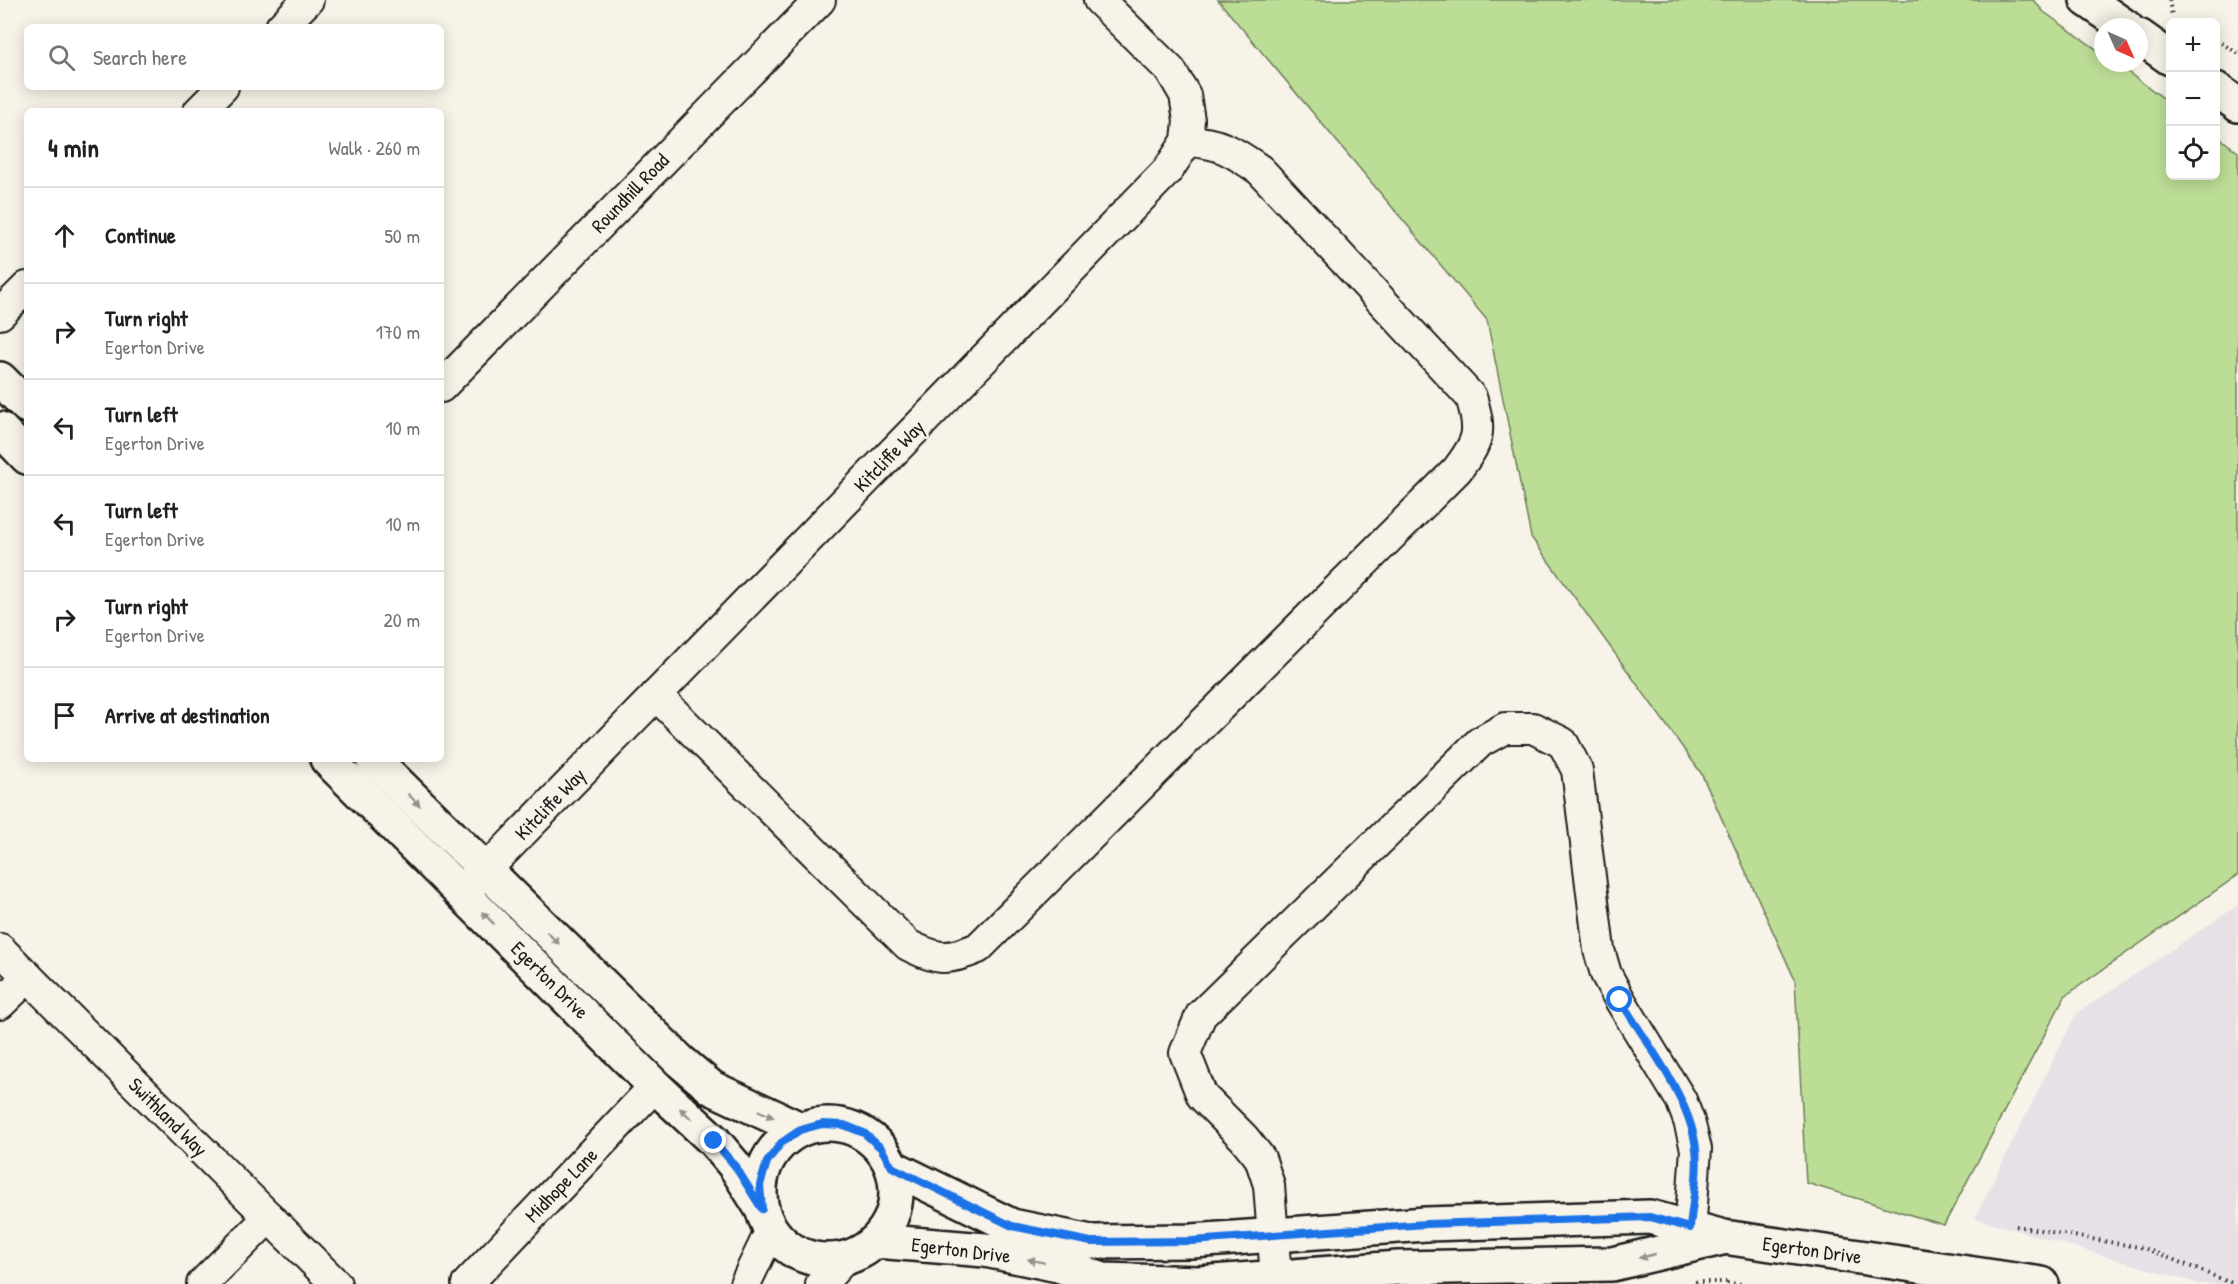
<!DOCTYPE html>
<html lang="en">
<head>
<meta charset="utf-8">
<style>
  body { margin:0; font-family:"Patrick Hand",sans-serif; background:#f6f6f6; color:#202124 }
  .controls { position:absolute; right:18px; top:18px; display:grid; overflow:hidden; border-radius:9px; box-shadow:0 3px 15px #0003 }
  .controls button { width:54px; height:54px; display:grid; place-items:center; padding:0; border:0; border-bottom:2px solid #e0e0e0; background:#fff; color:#202124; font:30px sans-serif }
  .compass { position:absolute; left:2094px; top:18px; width:54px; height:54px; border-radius:50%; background:#fff; box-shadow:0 3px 15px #0003; rotate:135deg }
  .stop { position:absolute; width:18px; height:18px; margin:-14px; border:4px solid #1a73e8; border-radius:50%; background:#fff }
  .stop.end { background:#1a73e8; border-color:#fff; box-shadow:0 2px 6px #0008 }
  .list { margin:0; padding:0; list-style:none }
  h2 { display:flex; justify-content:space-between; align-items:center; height:78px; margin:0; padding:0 24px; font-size:26px }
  h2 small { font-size:20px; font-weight:400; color:#757577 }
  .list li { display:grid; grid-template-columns:39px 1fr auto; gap:18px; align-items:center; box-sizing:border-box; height:96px; padding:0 24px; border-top:2px solid #e0e0e0 }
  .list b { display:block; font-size:22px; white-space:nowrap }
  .list p { margin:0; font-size:20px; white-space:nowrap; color:#757577 }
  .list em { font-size:20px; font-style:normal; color:#757577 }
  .icon { flex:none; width:33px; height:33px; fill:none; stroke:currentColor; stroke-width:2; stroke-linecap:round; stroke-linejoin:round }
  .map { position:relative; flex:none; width:2238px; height:1284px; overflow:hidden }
  .search { position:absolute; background:#fff; box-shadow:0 3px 15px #0003; left:24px; top:24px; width:420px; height:66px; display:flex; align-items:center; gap:15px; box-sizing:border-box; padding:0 21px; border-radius:9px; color:#757577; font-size:22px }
  .panel { position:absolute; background:#fff; box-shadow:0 3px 15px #0003; left:24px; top:108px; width:420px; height:654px; border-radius:9px }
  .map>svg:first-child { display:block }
  .built { fill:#e7e0e7 }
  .green { fill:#bcdd96; stroke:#6c7c59; stroke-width:1.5 }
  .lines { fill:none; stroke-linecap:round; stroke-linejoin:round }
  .street-casing { stroke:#1c1c1c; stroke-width:34 }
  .secondary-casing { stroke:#1c1c1c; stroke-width:38 }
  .path { stroke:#1c1c1c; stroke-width:4; stroke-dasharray:1.5 4.5; stroke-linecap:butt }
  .street { stroke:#f7f3e8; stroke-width:30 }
  .secondary { stroke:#f7f3e8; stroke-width:33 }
  .oneway { fill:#94928c }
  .route { stroke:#1a73e8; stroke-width:8 }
  .labels { text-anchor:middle; stroke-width:5; stroke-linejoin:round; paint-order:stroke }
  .street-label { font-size:20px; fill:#1c1c1c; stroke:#f7f3e8 }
</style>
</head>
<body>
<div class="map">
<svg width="2238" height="1284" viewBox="0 0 2238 1284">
  <rect width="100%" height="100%" fill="#f7f3e8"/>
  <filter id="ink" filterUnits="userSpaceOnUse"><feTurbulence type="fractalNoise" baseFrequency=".0167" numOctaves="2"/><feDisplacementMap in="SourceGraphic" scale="12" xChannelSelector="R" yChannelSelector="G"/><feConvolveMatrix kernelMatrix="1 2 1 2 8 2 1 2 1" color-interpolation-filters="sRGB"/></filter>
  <g filter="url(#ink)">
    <polygon class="built" points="2238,905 2238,1284 2200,1284 1975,1218 2076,1014"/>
    <polygon class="green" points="1218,0 2033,0 2044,12 2103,54 2103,63 2115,63 2170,103 2170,176 2216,176 2216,135 2238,152 2238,875 2065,996 1944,1225 1806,1183 1795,980 1701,773 1531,537 1487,320"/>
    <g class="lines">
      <g class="street-casing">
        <g id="street">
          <polyline points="281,27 308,0"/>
          <polyline points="199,111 223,87"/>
          <polyline points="0,314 27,287"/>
          <polyline points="441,387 820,0"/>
          <path d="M 656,695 L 908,945 C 938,960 947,961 978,948 L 1457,470 C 1479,441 1482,432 1471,397 L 1260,170 C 1234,152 1220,142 1187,141"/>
          <polyline points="469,887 1168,170 1187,141 1189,120 1185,95 1171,71 1099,0"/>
          <polyline points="0,949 336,1284"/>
          <polyline points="0,1004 28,977"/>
          <polyline points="1276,1277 1269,1185 1260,1158 1244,1138 1202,1096 1185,1053 1201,1015 1480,742 1505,728 1533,728 1563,743 1577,770 1599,950 1606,974 1620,1000 1681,1100 1689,1121 1696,1149 1689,1246"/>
          <polyline points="202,1284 269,1217"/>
          <polyline points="467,1284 655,1086"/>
          <polyline points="745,1284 771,1230"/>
          <polyline points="821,1284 845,1258"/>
        </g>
      </g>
      <g class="secondary-casing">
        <g id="secondary">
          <polyline points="2087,0 2126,27"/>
          <polyline points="2139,36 2170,58"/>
          <polyline points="2216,89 2238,105"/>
          <polyline points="0,379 27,406"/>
          <polyline points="0,429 27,457"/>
          <polyline points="327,759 655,1086 714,1141 735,1166 762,1209"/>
          <polyline points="373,759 680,1061 712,1088 800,1129"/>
          <circle cx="828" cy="1192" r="68"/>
          <polyline points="892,1167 1012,1226 1091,1242 1192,1241 1426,1224 1650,1217 1724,1237 2042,1284"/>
          <polyline points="876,1241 985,1250 1058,1265 1103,1280 1199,1283 1398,1268 1612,1264 1722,1238"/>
        </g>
      </g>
      <g class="path">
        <polyline points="2169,0 2172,16"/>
        <polyline points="2216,40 2238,53"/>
        <polyline points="2016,1226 2144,1248 2234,1284"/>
        <polyline points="1695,1282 1727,1282"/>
        <polyline points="1727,1283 1743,1284"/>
      </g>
      <use href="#street" class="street"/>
      <use href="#secondary" class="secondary"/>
    </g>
    <defs><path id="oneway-solid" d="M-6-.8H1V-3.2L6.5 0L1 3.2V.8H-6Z" transform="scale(1.5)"/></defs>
    <g class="oneway">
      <use href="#oneway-solid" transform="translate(414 800) rotate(45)"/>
      <use href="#oneway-solid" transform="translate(488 918) rotate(-135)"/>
      <use href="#oneway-solid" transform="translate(553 938) rotate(44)"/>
      <use href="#oneway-solid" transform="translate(686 1114) rotate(-137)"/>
      <use href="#oneway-solid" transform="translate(766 1114) rotate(24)"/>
      <use href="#oneway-solid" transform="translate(1647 1256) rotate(167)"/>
      <use href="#oneway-solid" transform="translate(1036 1261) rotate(-168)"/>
    </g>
  </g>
  <g class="lines" filter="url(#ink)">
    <path class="route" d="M 714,1141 L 735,1166 L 762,1209 L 760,1185 L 767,1162 L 781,1143 L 800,1130 L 822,1124 L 844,1125 L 864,1133 L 881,1148 L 892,1167 L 1012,1226 L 1091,1242 L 1192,1241 L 1426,1224 L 1650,1217 L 1690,1228 C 1692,1203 1699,1174 1696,1149 C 1691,1099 1646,1042 1620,1000"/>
  </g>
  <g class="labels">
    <g class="street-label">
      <text transform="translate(630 193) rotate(-46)" y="7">Roundhill Road</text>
      <text transform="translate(889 456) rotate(-46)" y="7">Kitcliffe Way</text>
      <text transform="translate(550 804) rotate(-46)" y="7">Kitcliffe Way</text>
      <text transform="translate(550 980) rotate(45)" y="7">Egerton Drive</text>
      <text transform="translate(168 1117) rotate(45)" y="7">Swithland Way</text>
      <text transform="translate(561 1185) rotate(-46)" y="7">Midhope Lane</text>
      <text transform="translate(961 1250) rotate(7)" y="7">Egerton Drive</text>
      <text transform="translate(1812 1250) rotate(8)" y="7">Egerton Drive</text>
    </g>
  </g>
</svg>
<div class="controls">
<button>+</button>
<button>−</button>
<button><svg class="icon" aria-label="locate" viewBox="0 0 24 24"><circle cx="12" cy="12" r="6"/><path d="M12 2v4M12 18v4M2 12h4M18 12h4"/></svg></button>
</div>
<svg class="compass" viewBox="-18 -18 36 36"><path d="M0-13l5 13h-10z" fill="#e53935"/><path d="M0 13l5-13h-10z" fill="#757577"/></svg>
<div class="stop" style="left:1620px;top:1000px"></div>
<div class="stop end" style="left:714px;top:1141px"></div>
<div class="search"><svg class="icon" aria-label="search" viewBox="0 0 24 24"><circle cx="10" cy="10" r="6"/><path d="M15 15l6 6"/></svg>Search here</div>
<section class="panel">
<h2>4 min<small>Walk · 260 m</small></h2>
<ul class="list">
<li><svg class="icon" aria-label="ahead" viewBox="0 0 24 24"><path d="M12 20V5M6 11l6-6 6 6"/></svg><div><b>Continue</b></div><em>50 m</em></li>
<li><svg class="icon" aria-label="right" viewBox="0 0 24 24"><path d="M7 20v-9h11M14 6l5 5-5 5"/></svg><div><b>Turn right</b><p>Egerton Drive</p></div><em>170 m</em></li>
<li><svg class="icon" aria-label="left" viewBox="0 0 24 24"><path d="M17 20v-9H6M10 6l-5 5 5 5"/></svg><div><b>Turn left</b><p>Egerton Drive</p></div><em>10 m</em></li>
<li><svg class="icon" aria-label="left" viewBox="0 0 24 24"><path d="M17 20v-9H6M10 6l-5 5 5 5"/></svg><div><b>Turn left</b><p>Egerton Drive</p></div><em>10 m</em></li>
<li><svg class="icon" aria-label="right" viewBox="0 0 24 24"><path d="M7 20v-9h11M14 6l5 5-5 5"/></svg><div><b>Turn right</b><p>Egerton Drive</p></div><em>20 m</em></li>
<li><svg class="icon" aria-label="arrive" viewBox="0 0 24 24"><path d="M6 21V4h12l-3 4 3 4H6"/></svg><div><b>Arrive at destination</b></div></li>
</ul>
</section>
</div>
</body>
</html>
